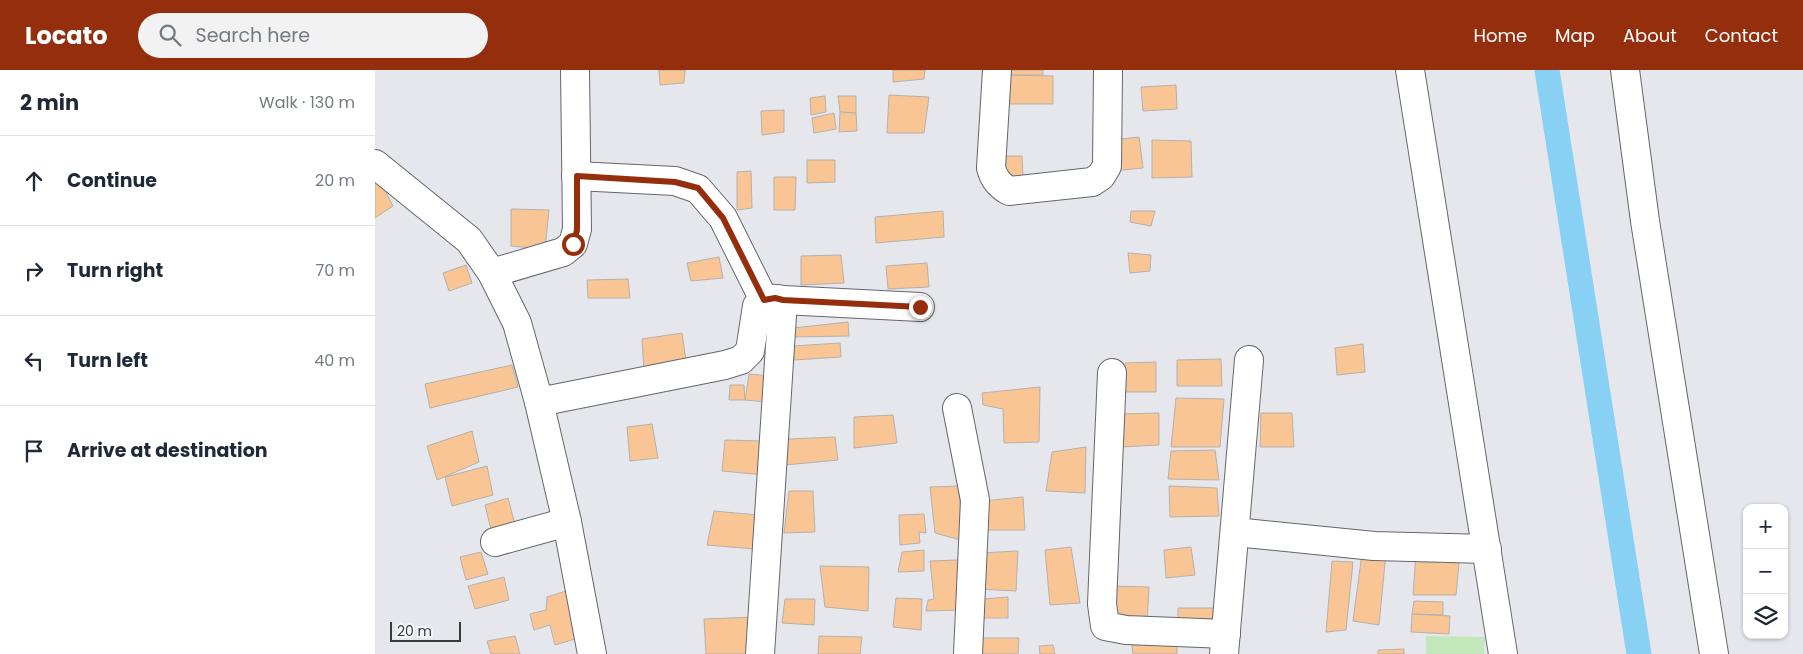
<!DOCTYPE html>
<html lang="en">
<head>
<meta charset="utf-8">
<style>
  body { margin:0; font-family:Poppins,sans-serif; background:#f2f2f3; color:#1f2937 }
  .controls { position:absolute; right:15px; bottom:15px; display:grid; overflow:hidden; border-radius:10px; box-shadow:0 1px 4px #0004 }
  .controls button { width:45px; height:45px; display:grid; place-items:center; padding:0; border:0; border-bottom:1px solid #e0e1e3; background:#fff; color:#1f2937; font:25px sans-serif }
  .scale { position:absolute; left:15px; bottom:12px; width:71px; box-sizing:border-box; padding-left:5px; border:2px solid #3a3a3d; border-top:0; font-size:14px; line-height:18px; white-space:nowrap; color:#3a3a3d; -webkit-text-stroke:4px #f3f5fb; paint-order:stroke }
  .stop { position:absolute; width:15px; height:15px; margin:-11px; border:4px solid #952e0d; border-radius:50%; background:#fff }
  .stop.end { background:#952e0d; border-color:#fff; box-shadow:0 1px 5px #0008 }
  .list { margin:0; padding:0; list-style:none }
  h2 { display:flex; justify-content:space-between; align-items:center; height:65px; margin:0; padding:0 20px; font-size:21px }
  h2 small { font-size:16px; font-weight:400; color:#747a83 }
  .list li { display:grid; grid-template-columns:32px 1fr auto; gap:15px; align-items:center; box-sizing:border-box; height:90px; padding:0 20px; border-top:1px solid #e0e1e3 }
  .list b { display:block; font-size:19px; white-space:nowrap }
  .list em { font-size:16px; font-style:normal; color:#747a83 }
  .icon { flex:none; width:28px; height:28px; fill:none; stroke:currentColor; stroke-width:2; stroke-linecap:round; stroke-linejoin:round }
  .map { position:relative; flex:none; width:1428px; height:584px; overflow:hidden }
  header { display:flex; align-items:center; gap:30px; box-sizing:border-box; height:70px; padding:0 25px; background:#952e0d; color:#fff }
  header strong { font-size:24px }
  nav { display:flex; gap:28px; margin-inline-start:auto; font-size:18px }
  .search { width:350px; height:45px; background:#f2f2f3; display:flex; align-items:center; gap:12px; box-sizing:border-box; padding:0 18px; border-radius:28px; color:#747a83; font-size:19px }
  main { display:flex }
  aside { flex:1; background:#fff }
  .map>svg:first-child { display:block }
  .green { fill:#c1e7bb }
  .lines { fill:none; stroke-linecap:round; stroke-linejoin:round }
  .canal { stroke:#89d1f4; stroke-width:25 }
  .building { fill:#f9c595; stroke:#b5b1ac }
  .minor-casing { stroke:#64666b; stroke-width:30 }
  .minor { stroke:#fff; stroke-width:28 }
  .route { stroke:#952e0d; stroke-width:6 }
</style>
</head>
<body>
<header>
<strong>Locato</strong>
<div class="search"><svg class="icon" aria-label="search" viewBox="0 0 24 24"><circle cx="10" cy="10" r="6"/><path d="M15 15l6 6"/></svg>Search here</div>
<nav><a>Home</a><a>Map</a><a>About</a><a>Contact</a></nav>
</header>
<main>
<aside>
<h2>2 min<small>Walk · 130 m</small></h2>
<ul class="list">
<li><svg class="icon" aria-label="ahead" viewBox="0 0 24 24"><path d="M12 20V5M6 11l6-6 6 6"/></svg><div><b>Continue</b></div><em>20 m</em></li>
<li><svg class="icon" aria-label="right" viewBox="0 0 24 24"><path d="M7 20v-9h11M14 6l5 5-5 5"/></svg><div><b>Turn right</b></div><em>70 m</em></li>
<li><svg class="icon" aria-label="left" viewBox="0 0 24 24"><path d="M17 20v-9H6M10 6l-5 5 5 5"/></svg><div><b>Turn left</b></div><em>40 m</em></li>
<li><svg class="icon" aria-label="arrive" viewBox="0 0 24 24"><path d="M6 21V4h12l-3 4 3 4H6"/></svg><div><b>Arrive at destination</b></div></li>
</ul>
</aside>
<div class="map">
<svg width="1428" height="584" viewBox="0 0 1428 584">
  <rect width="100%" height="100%" fill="#e6e7ed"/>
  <polygon class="green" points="1051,566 1110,567 1109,584 1051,584"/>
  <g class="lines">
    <polyline class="canal" points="1172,0 1264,584"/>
  </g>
  <g class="building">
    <polygon points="284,0 310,0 309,13 285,15"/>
    <polygon points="518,0 550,0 549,9 518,12"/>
    <rect x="622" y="0" width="46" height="5"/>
    <polygon points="622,5 678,6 678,34 620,34"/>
    <polygon points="801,15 802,39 768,41 766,17"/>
    <polygon points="514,25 554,27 549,63 512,63"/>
    <polygon points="450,26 451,42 436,45 435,28"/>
    <polygon points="463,26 481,26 481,43 465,42"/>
    <polygon points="409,40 409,62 387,65 386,41"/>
    <polygon points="465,42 481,43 482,61 464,62"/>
    <polygon points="459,43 461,59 439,63 437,48"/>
    <polygon points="764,67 768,98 737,101 737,70"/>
    <polygon points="777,70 816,71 817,107 777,108"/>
    <polygon points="621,86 647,86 648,106 624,109"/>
    <polygon points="432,90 460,90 460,112 432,113"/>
    <polygon points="0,101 18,136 0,148"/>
    <polygon points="376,101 377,138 362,140 362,102"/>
    <polygon points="399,107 421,107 420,140 399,140"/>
    <polygon points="136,139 174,140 170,179 136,176"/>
    <polygon points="568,141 569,167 501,173 500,147"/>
    <polygon points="756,141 780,141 776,156 755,152"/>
    <polygon points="753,183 776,185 775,201 755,203"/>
    <polygon points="466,185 469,213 426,215 426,186"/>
    <polygon points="344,187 348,208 316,211 312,193"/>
    <polygon points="552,193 554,217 513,219 511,196"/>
    <polygon points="91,195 97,213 74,221 68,203"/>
    <polygon points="253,209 255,228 213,228 212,210"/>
    <polygon points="473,252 474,266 417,267 418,258"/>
    <polygon points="307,263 312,297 269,302 267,269"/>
    <polygon points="465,273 466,287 419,290 418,276"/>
    <polygon points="988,274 990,302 962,305 960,278"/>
    <polygon points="846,289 847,316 802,316 802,290"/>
    <polygon points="781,292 781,322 750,322 750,293"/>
    <polygon points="137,295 143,317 55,338 50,314"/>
    <polygon points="374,304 395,306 392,332 370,330"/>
    <polygon points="355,315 369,315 370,330 354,330"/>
    <polygon points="665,317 664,372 629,373 628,339 608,335 607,323"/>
    <polygon points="801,328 849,329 845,377 796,377"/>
    <polygon points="784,343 784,375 746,377 744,344"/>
    <polygon points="886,343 917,343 919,377 885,377"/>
    <polygon points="518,345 522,373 479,378 479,347"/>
    <polygon points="277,354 283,388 255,391 252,357"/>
    <polygon points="97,361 104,392 62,410 52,376"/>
    <polygon points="460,367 463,390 410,395 413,369"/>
    <polygon points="350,370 387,371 390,405 347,401"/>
    <polygon points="711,377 710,423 671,421 677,382"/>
    <polygon points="840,380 844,410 793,409 796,381"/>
    <polygon points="112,396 118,425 77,436 70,407"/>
    <polygon points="583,416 589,471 560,463 555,417"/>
    <polygon points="794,416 842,418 844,446 795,447"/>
    <polygon points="414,421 438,421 440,462 409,463"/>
    <polygon points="648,427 650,460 604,460 607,431"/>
    <polygon points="133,428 142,462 118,468 110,435"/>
    <polygon points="339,441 383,445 380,479 332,475"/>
    <polygon points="549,444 551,463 544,462 545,473 525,475 524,445"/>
    <polygon points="696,477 705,533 675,535 670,480"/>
    <polygon points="816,477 820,505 791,508 789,480"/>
    <polygon points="549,480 549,501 523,502 527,482"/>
    <polygon points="643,481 641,521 604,519 604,483"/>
    <polygon points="106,482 113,504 91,510 85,487"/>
    <polygon points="1085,482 1081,525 1038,525 1041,484"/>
    <polygon points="987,483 1011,483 1004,555 978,551"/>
    <polygon points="583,490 588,540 551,541 553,530 559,529 555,491"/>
    <polygon points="957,491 978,492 971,560 951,562"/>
    <polygon points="445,496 494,497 493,541 450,537"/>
    <polygon points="129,507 134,530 100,539 93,516"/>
    <polygon points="736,516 774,517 772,554 733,552"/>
    <polygon points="191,521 200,569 180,575 175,555 159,560 155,544 171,540 172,527"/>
    <polygon points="633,527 633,548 608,548 609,529"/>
    <polygon points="521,528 547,529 546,560 518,557"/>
    <polygon points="410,529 440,529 439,555 407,553"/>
    <polygon points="1039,531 1068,532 1068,545 1037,544"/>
    <polygon points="803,538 844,538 843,559 803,562"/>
    <polygon points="1037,544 1075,546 1074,564 1036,562"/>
    <polygon points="379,547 381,584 331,584 329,549"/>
    <polygon points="140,566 145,584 116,584 112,571"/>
    <polygon points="444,566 487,567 485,584 443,584"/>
    <polygon points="607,568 644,568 643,584 607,584"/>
    <polygon points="802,572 802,584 758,584 757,575"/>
    <polygon points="678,575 680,584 665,584 664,576"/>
    <polygon points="1029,579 1029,584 1003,584 1003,580"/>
  </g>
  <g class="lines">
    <g class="minor-casing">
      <g id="minor">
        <path d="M 622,0 L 616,98 C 619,109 624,115 634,121 L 717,112 L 726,106 L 732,96 L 733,0"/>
        <polyline points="1035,0 1128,584"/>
        <polyline points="1250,0 1270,151 1339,584"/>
        <polyline points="0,94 94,170 117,203 142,253 164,332 192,452 217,584"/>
        <polyline points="201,106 300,111 323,119 348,148 389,230"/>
        <polyline points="117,203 188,182 198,174 202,159 200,0"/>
        <polyline points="737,303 727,534 730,556 751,560 851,564"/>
        <path d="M 164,332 L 350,295 L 366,290 L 375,281 L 382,236 C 391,229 397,227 408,230 L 545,237"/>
        <polyline points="582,338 600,430 593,584"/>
        <polyline points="860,462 999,476 1112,479"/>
        <polyline points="120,472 192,452"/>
        <polyline points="385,584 408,230"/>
        <polyline points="849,584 874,290"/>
      </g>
    </g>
    <use href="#minor" class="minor"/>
  </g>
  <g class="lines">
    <polyline class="route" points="198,174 202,160 202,106 300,112 323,118 348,148 389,230 400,228 408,230 545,237"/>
  </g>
</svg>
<div class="controls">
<button>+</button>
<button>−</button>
<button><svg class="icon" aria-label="layers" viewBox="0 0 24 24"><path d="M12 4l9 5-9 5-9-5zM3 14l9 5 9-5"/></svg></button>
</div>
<div class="scale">20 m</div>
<div class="stop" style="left:198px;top:174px"></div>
<div class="stop end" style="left:545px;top:237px"></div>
</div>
</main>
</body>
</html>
